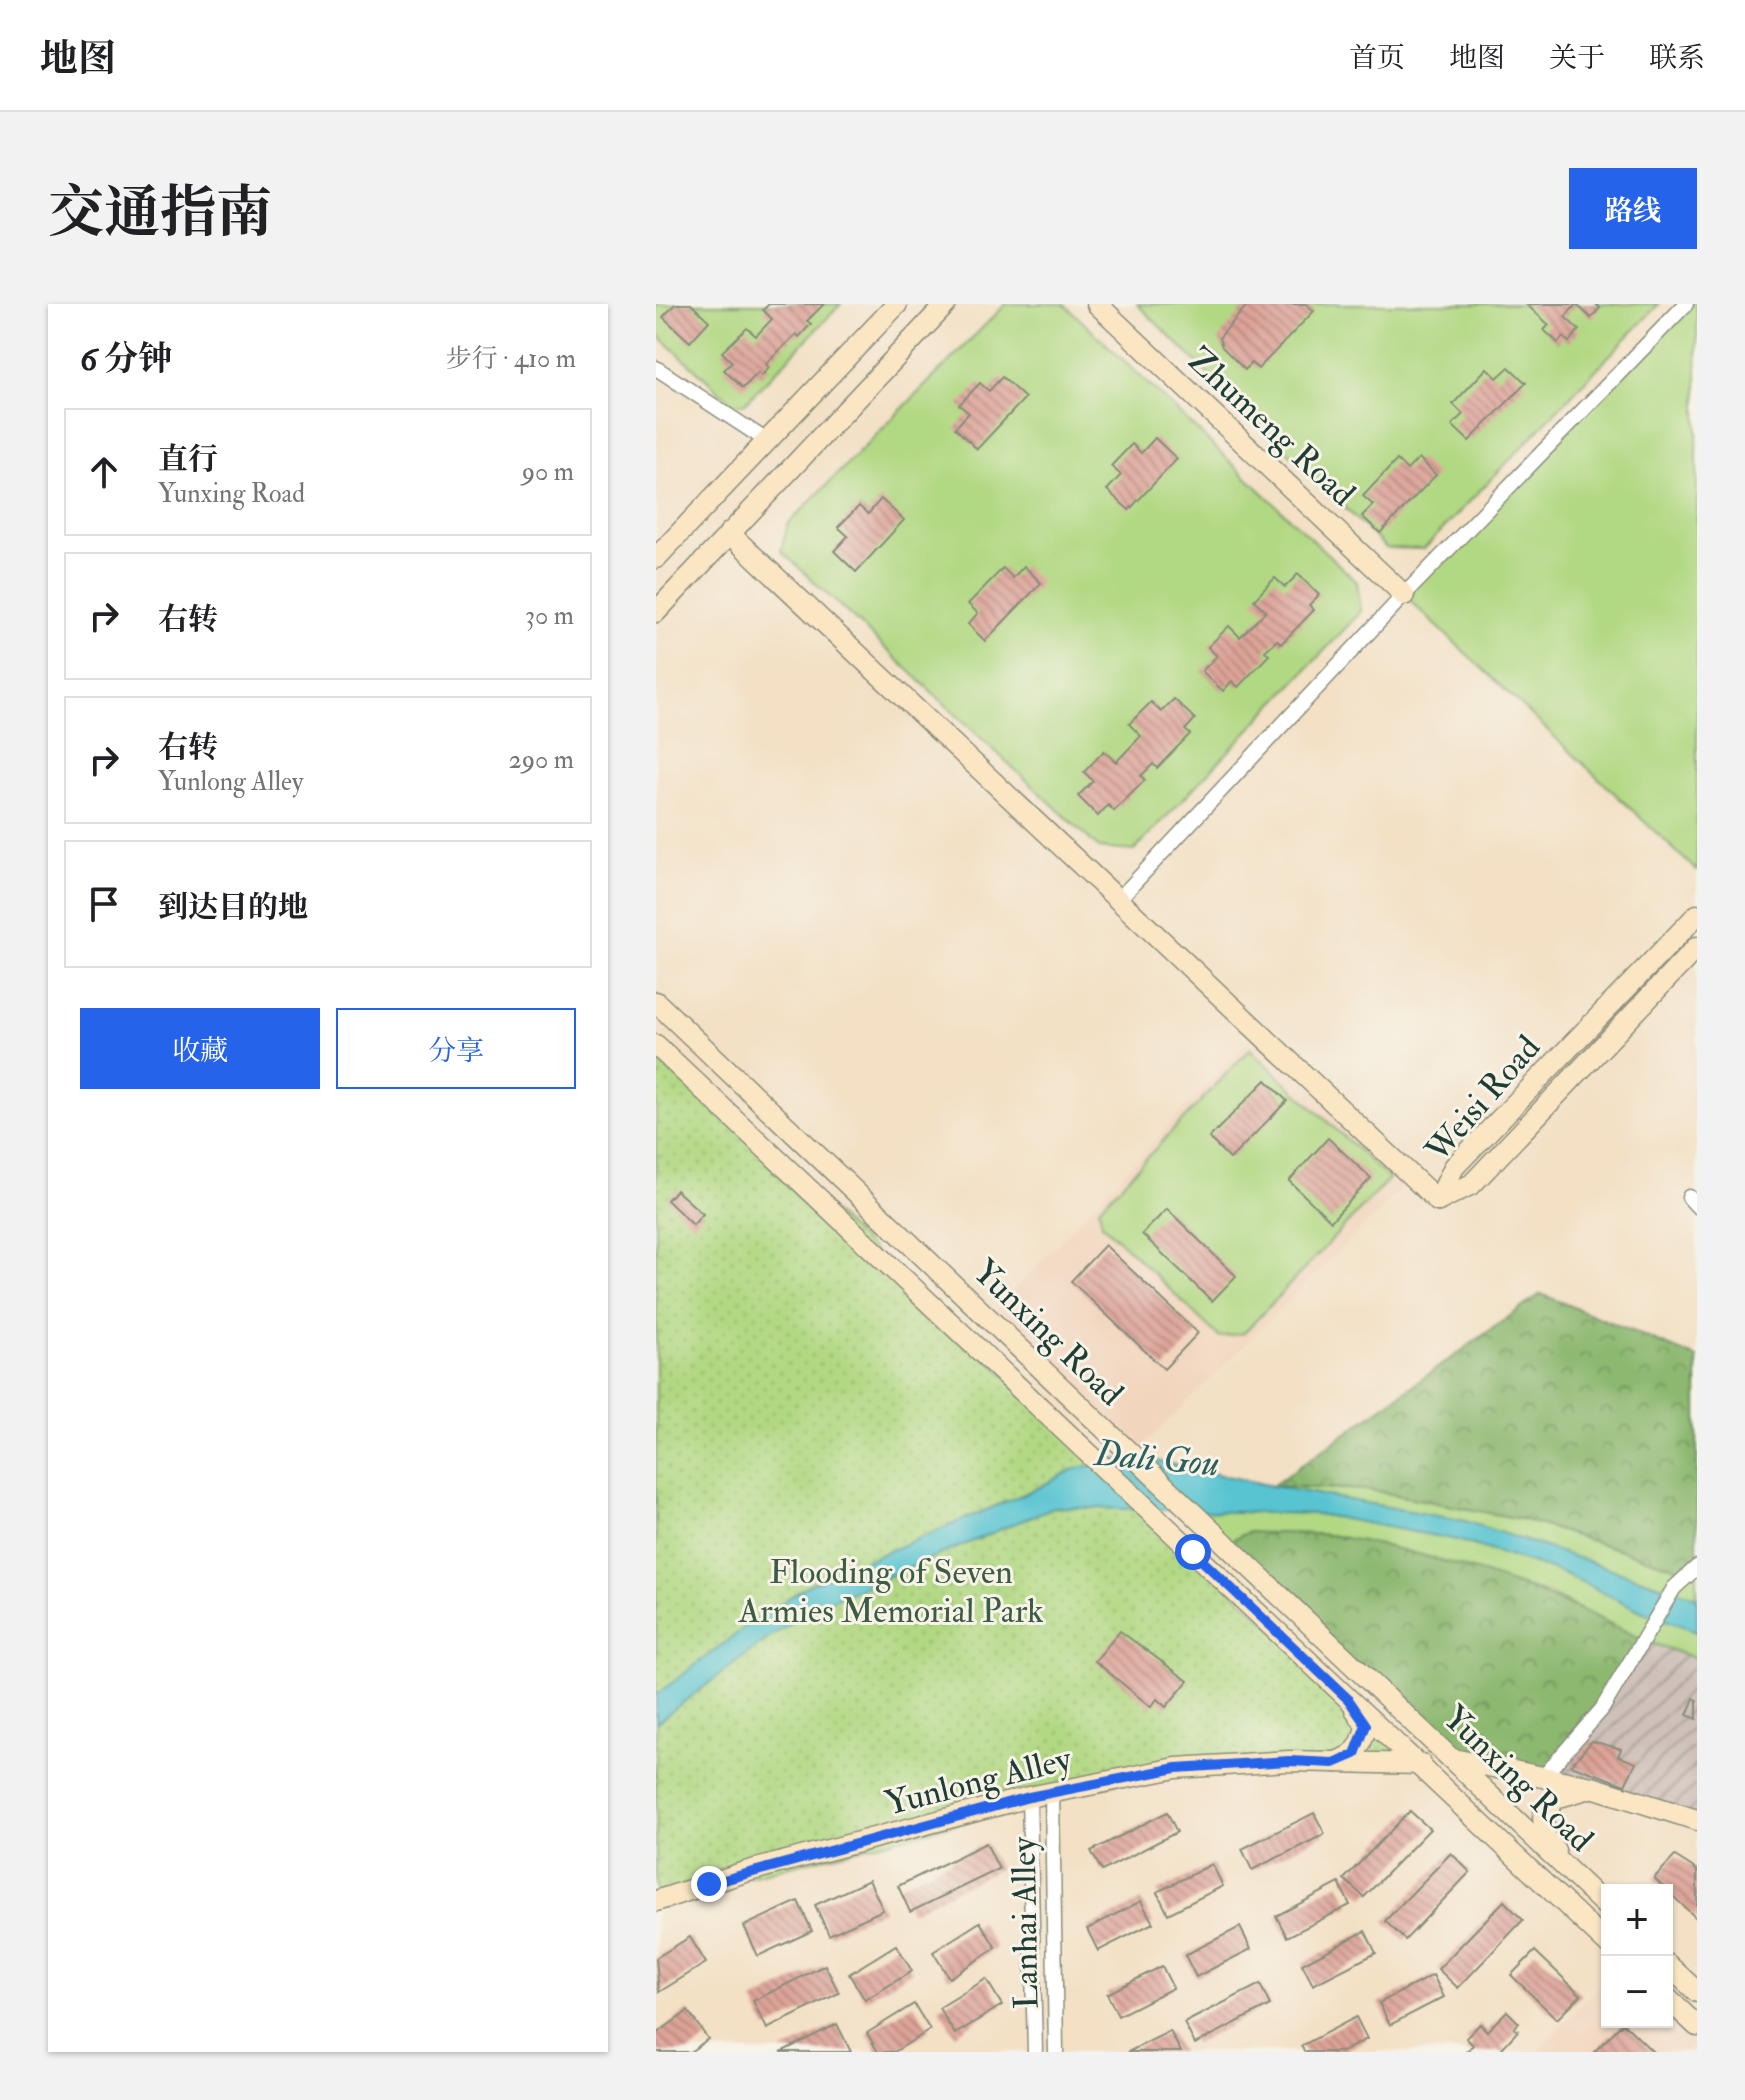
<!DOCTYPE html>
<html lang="zh">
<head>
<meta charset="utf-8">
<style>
  body { margin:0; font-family:"IM FELL Double Pica","Noto Serif SC",serif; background:#f2f2f2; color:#202124 }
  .controls { position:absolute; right:24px; bottom:24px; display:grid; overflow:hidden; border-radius:0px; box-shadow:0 2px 6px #0004 }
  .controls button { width:72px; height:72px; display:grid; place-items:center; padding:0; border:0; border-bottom:2px solid #e0e0e0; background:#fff; color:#202124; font:40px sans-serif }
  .stop { position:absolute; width:24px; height:24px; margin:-18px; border:6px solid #2563eb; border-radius:50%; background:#fff }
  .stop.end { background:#2563eb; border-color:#fff; box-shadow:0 2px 8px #0008 }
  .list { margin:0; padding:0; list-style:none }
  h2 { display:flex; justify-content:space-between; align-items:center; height:104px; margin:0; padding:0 32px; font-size:34px }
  h2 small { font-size:26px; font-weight:400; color:#757577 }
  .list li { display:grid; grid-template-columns:52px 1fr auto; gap:24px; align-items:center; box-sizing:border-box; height:128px; margin:0 16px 16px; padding:0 16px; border:2px solid #e0e0e0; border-radius:0px }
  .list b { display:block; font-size:30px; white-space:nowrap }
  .list p { margin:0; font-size:26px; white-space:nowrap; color:#757577 }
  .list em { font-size:26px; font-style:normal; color:#757577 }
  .actions { display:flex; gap:16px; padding:24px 32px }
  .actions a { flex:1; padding:18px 0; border:2px solid #2563eb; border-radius:0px; text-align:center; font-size:28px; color:#2563eb }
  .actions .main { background:#2563eb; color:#fff }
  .icon { flex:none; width:44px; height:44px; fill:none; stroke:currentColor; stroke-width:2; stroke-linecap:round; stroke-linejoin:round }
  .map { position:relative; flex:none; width:1041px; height:1748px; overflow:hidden; border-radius:0px }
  header { display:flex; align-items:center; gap:48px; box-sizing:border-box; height:112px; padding:0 40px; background:#fff; border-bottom:2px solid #e0e0e0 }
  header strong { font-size:38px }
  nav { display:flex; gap:44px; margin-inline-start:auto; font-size:28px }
  .intro { display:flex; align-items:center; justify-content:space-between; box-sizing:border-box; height:192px; padding:0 48px }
  h1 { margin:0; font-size:56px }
  .button { padding:20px 36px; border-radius:0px; background:#2563eb; color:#fff; font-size:28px; font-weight:700 }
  main { display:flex; gap:48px; padding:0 48px }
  aside { flex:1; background:#fff; border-radius:0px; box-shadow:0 2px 6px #0004 }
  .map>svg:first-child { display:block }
  .built { fill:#f2d5bd }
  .industrial { fill:url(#industrial-furrows) }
  .grass { fill:#b1d882; stroke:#688a5b; stroke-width:2 }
  .forest { fill:url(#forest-crowns); stroke:#567a52; stroke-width:2 }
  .park { fill:url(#park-dots); stroke:#688a5b; stroke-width:2 }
  .water { fill:#58c4d1; stroke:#3c8082; stroke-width:2 }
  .building { fill:url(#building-back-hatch) }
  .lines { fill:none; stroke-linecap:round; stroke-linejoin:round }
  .street-casing { stroke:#898e7c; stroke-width:17 }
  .secondary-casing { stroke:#898e7c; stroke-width:23 }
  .street { stroke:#fff; stroke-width:14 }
  .secondary { stroke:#fbe6c4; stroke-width:20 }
  .route { stroke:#2563eb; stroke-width:10 }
  .labels { text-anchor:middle; stroke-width:6; stroke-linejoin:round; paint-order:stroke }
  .street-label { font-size:34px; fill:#1f3d34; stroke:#f7f3e8 }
  .park-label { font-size:34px; fill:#3c5c44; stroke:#f7f3e8 }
  .water-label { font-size:36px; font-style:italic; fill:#2d5f5b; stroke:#f7f3e8 }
</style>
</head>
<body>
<header>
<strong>地图</strong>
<nav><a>首页</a><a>地图</a><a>关于</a><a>联系</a></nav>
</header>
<div class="intro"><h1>交通指南</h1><a class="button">路线</a></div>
<main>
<aside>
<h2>6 分钟<small>步行 · 410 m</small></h2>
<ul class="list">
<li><svg class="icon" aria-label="ahead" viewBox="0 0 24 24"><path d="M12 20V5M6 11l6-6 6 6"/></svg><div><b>直行</b><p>Yunxing Road</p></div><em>90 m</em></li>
<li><svg class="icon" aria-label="right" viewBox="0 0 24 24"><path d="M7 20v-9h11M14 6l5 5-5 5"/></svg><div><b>右转</b></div><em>30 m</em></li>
<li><svg class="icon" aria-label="right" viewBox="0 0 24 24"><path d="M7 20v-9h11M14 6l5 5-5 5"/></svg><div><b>右转</b><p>Yunlong Alley</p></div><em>290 m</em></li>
<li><svg class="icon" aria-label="arrive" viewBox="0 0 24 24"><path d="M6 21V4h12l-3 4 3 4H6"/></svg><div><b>到达目的地</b></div></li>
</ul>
<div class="actions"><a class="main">收藏</a><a>分享</a></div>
</aside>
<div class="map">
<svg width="1041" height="1748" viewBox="0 0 1041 1748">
  <defs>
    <pattern id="industrial-furrows" width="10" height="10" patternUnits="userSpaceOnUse" patternTransform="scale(2)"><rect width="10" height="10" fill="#cfc1ba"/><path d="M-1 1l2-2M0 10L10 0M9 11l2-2" fill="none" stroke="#a79e98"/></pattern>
    <pattern id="forest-crowns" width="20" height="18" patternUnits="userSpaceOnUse" patternTransform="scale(2)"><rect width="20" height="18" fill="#8cb870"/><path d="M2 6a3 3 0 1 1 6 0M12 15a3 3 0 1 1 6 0" fill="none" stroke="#72975d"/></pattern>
    <pattern id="park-dots" width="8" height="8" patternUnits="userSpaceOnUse" patternTransform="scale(2)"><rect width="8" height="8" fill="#b1d882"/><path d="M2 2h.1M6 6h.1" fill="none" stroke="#98ba71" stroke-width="1.8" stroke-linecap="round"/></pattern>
    <pattern id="building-back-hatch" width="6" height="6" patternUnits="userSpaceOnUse" patternTransform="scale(2)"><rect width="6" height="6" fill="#dda398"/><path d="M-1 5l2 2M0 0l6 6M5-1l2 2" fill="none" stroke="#b3867d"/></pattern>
  </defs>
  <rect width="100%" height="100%" fill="#f7f3e8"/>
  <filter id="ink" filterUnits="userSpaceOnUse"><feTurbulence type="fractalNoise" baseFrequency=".0125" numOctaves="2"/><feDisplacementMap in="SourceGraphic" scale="16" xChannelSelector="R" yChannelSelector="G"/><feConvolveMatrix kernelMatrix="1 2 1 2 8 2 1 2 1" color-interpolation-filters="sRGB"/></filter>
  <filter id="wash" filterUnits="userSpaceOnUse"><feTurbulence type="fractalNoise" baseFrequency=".006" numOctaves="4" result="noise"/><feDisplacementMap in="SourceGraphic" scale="32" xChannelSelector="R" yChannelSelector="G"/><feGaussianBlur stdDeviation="1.8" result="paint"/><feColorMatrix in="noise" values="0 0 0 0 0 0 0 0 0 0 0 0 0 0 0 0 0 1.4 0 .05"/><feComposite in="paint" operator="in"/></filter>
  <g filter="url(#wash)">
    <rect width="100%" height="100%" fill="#f3e0c5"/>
    <g class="built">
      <polygon points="601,726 757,873 477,1152 332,1014"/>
      <polygon points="951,1674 951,1718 1011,1718 1011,1694 1041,1722 1041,1736 1030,1748 880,1748"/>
    </g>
    <polygon class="industrial" points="987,1336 1041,1355 1041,1516 887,1473"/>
    <g class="grass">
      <polygon points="0,0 185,0 88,100 77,100 0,29"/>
      <polygon points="350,0 408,0 701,278 705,308 478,547 443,544 125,247 132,220"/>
      <polygon points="481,0 1003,0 768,245 730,244"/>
      <polygon points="1030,0 1041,0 1041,567 748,291"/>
      <polygon points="594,745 733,875 588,1029 563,1033 446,920 443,904"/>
      <polygon points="477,1152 616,1182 715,1186 869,1216 1035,1268 1041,1270 1041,1355 987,1336 893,1290 756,1250 677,1232 568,1239"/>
    </g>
    <g class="forest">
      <polygon points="885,990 1041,1054 1041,1263 1035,1268 869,1216 715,1186 616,1182"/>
      <path d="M 593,1228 C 621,1230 651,1228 679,1232 C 783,1250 893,1287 987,1336 L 946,1405 L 887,1473 L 795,1454 L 568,1239 Z"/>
    </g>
    <polygon class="park" points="0,741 761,1461 520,1464 0,1596"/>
    <polygon class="water" points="477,1152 616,1182 809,1217 1041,1293 1041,1327 987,1308 907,1269 801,1236 661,1210 398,1203 164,1301 106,1339 0,1419 0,1391 92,1321 152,1281 380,1185 418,1165"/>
    <g id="blocks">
      <g class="building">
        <polygon points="19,0 35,0 53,17 34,38 7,13"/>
        <polygon points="113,0 168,0 151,17 155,20 143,33 140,30 110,60 113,64 105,72 102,69 87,84 68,66 76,58 66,48 91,24 100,32 116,15 107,6"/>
        <polygon points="592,0 650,0 658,7 602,65 595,59 589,66 566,43 563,34"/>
        <polygon points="870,0 940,0 944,4 935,14 920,0 909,13 923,26 913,38 907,33 902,39 888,26 893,21"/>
        <polygon points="853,63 870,79 813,137 796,121 807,110 797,100 831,64 841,74"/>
        <polygon points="346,73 369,94 321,145 299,124 313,109 303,101 324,79 333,87"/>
        <polygon points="499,134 521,155 473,206 451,186 465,171 455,162 476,140 485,149"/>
        <polygon points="763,154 780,171 724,229 706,212 717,201 707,192 741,156 751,166"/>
        <polygon points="225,195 248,216 200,268 178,247 192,232 182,223 203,202 212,210"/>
        <polygon points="368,262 385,279 329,337 312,320 322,309 312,300 347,264 357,274"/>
        <polygon points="642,270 663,291 653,301 658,306 625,340 621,336 609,347 613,351 582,383 576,377 567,387 546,367 561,352 552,343 573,322 584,333 610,307 598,296 619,274 629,283"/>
        <polygon points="518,395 539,415 529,426 534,430 501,464 497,460 485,472 489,476 458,507 452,501 442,512 422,492 437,477 428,468 448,447 460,458 485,432 473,420 495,398 505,408"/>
        <polygon points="610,776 631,797 574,855 553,834"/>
        <polygon points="672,834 715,874 675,917 633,877"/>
        <polygon points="20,886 47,910 37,921 11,896"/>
        <polygon points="511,905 580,972 556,997 486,930"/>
        <polygon points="449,941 542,1029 508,1065 415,977"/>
        <polygon points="464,1327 532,1377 510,1403 501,1395 495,1403 439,1357"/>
        <polygon points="1038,1394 1041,1396 1041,1415 1031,1411"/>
        <polygon points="936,1437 965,1445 962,1452 980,1459 969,1481 915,1461"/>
        <polygon points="754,1507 774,1525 708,1593 688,1575"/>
        <polygon points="511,1508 521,1528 446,1567 435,1547"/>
        <polygon points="658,1509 669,1530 596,1566 586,1545"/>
        <polygon points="330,1539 343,1565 254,1608 242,1582"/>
        <polygon points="795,1549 814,1568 749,1636 729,1617"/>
        <polygon points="1019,1552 1041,1566 1041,1615 998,1574"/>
        <polygon points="556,1560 567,1582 512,1610 501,1588"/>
        <polygon points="213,1576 227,1606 173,1631 159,1601"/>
        <polygon points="683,1579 694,1601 631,1633 620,1612"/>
        <polygon points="142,1597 156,1627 102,1652 88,1622"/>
        <polygon points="485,1597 497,1619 442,1647 431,1625"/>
        <polygon points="848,1597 867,1616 802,1684 782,1665"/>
        <polygon points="324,1618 340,1644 293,1674 277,1648"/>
        <polygon points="584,1623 595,1645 540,1673 529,1651"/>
        <polygon points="709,1627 720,1649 657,1681 646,1660"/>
        <polygon points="34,1633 50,1659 3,1688 0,1654"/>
        <polygon points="240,1641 256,1667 209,1696 193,1670"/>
        <polygon points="879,1647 925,1691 901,1715 855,1671"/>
        <polygon points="169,1661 183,1689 111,1725 97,1697"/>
        <polygon points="506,1662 517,1684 462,1712 451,1690"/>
        <polygon points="777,1671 788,1693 734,1721 723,1699"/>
        <polygon points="330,1675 346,1701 299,1730 283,1704"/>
        <polygon points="604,1680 614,1701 539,1740 528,1719"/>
        <polygon points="258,1700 274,1726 238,1748 222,1748 211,1729"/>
        <polygon points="32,1707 52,1735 34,1748 0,1748 0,1730"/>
        <polygon points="851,1707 863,1719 858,1724 862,1727 846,1744 851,1748 810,1748 817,1741 810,1734 824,1720 831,1727"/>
        <polygon points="700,1713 711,1735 686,1748 649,1748 645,1742"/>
        <polygon points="967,1719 997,1748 938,1748"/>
        <polygon points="181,1720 195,1748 125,1748"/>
        <polygon points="514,1727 525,1748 472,1748"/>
      </g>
    </g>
  </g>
  <g filter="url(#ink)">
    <use href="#blocks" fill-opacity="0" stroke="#898e7c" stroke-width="2"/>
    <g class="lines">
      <g class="street-casing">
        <g id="street">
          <polyline points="0,64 111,137"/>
          <polyline points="463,595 748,291 1030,0"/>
          <polyline points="1033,893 1041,902"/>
          <polyline points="887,1473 946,1405 1018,1284 1041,1263"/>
          <polyline points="396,1488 400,1748"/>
          <polyline points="373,1493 379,1748"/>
        </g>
      </g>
      <g class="secondary-casing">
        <g id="secondary">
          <polyline points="441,0 748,291"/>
          <polyline points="73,229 782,897"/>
          <polyline points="0,254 241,0"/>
          <polyline points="0,308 290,0"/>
          <polyline points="0,698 951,1603"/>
          <polyline points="0,741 951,1639"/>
          <polyline points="782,897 798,863 1041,611"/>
          <polyline points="782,897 816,880 1041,643"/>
          <polyline points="797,1455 936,1483 1041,1516"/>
          <path d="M 680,1458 C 700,1450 706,1443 710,1421 L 699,1405"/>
          <polyline points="899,1546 889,1532 887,1512 900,1494 931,1485"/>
          <polyline points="0,1597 89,1568 373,1493 520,1464 633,1457 765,1460"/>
          <polyline points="1011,1660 1041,1688"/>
          <polyline points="1011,1694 1041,1722"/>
        </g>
      </g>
      <use href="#street" class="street"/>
      <use href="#secondary" class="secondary"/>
    </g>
  </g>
  <g class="lines" filter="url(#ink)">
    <polyline class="route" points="53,1580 373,1493 520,1464 633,1457 678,1459 699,1450 710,1421 692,1395 537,1248"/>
  </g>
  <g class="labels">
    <g class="street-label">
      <text transform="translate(616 122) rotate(43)" y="12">Zhumeng Road</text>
      <text transform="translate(826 794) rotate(-49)" y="12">Weisi Road</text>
      <text transform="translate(393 1028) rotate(44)" y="12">Yunxing Road</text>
      <text transform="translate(863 1474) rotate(44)" y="12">Yunxing Road</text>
      <text transform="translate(322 1476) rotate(-14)" y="12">Yunlong Alley</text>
      <text transform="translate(368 1619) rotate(-91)" y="12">Lanhai Alley</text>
    </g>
    <g class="park-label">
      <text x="235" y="1279">Flooding of Seven<tspan x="235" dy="39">Armies Memorial Park</tspan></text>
    </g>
    <g class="water-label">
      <text transform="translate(501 1153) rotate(5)" y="13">Dali Gou</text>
    </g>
  </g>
</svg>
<div class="controls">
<button>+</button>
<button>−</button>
</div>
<div class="stop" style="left:537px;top:1248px"></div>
<div class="stop end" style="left:53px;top:1580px"></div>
</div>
</main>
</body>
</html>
